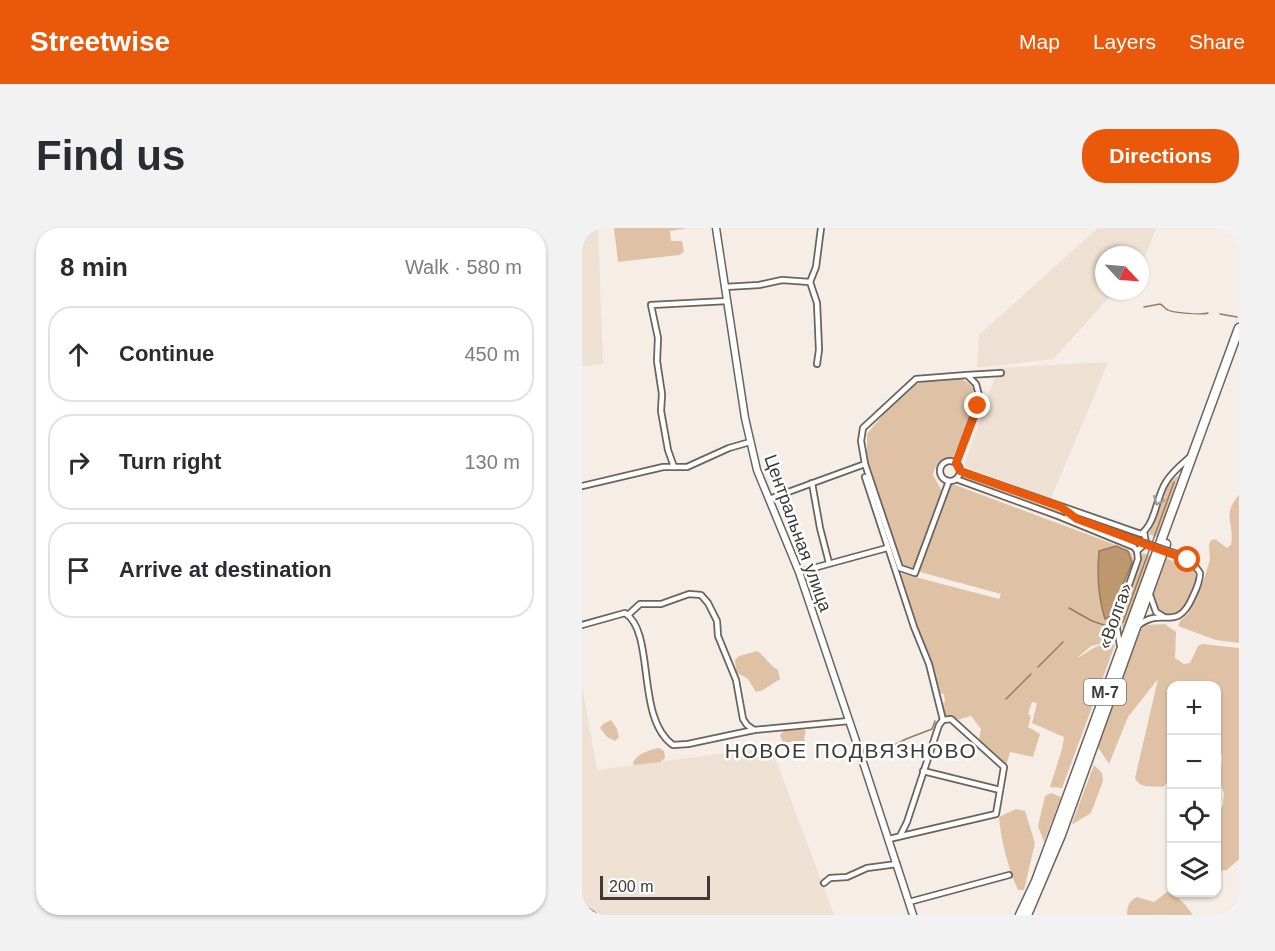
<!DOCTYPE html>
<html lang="en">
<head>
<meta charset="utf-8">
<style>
  body { margin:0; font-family:Helvetica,sans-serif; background:#f2f2f3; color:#2b2b33 }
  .controls { position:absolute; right:18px; bottom:18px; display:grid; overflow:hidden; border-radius:12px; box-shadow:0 2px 4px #0004 }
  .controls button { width:54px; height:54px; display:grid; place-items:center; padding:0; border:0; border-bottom:2px solid #e1e1e2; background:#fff; color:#2b2b33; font:30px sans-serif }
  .compass { position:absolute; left:513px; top:18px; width:54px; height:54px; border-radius:50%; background:#fff; box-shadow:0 2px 4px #0004; rotate:116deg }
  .scale { position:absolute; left:18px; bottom:15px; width:110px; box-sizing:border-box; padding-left:6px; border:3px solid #3c3936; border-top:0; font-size:16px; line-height:21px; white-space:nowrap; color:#3c3936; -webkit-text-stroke:4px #fff; paint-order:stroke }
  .stop { position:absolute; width:18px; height:18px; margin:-14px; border:4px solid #ea580c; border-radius:50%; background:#fff }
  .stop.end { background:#ea580c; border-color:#fff; box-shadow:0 2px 6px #0008 }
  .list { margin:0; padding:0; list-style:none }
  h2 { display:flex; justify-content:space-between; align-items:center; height:78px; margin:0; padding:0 24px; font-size:26px }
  h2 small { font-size:20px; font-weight:400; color:#7c7c81 }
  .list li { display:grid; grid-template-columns:39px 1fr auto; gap:18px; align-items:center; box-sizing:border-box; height:96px; margin:0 12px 12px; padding:0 12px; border:2px solid #e1e1e2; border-radius:24px }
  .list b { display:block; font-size:22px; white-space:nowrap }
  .list em { font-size:20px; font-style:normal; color:#7c7c81 }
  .icon { flex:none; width:33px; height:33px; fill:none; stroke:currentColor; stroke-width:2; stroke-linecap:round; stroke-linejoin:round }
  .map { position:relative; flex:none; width:657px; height:687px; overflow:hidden; border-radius:24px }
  header { display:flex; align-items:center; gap:36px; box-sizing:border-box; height:84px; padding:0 30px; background:#ea580c; color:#fff }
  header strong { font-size:28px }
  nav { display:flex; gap:33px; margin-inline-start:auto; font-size:21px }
  .intro { display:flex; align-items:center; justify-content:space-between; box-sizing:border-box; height:144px; padding:0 36px }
  h1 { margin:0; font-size:42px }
  .button { padding:15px 27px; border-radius:24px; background:#ea580c; color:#fff; font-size:21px; font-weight:700 }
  main { display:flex; gap:36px; padding:0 36px }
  aside { flex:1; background:#fff; border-radius:24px; box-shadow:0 2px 4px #0004 }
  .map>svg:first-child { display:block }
  .built { fill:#eee0d3 }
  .green { fill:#dfc2a6 }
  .water { fill:#be976f; stroke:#977b5e; stroke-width:1.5 }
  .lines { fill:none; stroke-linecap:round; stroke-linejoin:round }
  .stream { stroke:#977b5e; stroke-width:1.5 }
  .street-casing { stroke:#6a645e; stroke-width:8 }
  .secondary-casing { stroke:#6a645e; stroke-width:9 }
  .highway-casing { stroke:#6a645e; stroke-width:11 }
  .street { stroke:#fff; stroke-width:4.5 }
  .secondary { stroke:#fff; stroke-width:6 }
  .highway { stroke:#fff; stroke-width:8 }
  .street-bridge-casing { stroke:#6a645e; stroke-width:8; stroke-linecap:butt }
  .street-bridge { stroke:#fff; stroke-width:4.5 }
  .oneway { stroke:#9e9c9a }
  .route { stroke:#ea580c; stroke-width:8 }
  .labels { text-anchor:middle; stroke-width:5; stroke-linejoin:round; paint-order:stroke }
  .shield { fill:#fff; stroke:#767472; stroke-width:1.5 }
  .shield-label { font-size:16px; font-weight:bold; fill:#3c3936 }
  .street-label { font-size:18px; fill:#3c3936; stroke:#fff }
  .quarter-label { font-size:21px; letter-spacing:1.5px; fill:#413b35; stroke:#fff }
</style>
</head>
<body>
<header>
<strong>Streetwise</strong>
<nav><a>Map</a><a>Layers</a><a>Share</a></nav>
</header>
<div class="intro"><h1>Find us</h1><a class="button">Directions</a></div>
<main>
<aside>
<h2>8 min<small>Walk · 580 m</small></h2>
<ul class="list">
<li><svg class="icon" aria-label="ahead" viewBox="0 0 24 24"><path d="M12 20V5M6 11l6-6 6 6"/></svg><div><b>Continue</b></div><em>450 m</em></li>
<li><svg class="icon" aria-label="right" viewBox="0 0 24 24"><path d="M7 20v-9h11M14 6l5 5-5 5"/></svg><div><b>Turn right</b></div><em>130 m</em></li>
<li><svg class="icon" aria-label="arrive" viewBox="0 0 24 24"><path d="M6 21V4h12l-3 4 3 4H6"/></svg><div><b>Arrive at destination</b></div></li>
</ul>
</aside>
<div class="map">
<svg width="657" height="687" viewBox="0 0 657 687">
  <rect width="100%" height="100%" fill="#f5ede6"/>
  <g class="built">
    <polygon points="0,0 16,0 21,136 0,138"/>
    <polygon points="516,0 574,0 558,42 558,27 522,27 522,63 533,63 471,131 395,140 397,107"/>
    <polygon points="526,134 468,273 382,238 416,140"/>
    <polygon points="0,458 15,542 189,519 252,687 0,687"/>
  </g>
  <g class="green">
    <polygon points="32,0 106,0 88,3 89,13 100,13 102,24 97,27 36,34"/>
    <path d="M 380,151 C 384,153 389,156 391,161 C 398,176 377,214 371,229 C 361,236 355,231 351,247 L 360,263 L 331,340 L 329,342 L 319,340 L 285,235 L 285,206 C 299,190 321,161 341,153 C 352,149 368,151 380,151 Z"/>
    <polygon points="380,245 479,281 484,286 477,286 378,251"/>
    <polygon points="597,247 575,309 567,306 587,255"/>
    <path d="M 369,257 L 373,257 L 545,321 L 550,326 L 552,335 L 530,398 L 533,410 L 526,414 L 509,418 L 495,430 C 507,425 514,413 533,417 L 480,560 L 468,559 L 480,521 L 482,509 L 450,495 L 455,475 L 450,474 L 446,486 L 449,488 L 446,499 L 458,506 L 451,529 L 428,524 L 424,538 L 397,511 L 399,501 L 389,488 L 375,492 L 362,487 L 360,476 L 363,474 L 362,466 L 358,465 L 334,398 L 318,345 L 417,371 L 419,366 L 338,344 L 337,339 Z"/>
    <path d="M 657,267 L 657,415 L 634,412 L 596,398 L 598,393 L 606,386 L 621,354 L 628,332 L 627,317 L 629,312 L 633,311 L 645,320 L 649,317 C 653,296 639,287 657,267 Z"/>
    <polygon points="561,325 569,328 541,402 538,390"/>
    <path d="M 582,329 L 612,343 L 615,353 L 604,378 L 595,388 C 556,391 574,349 582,329 Z"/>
    <path d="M 583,396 L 594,404 L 593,430 L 602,436 L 608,435 L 616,418 L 620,416 L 657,420 L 657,631 L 645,642 L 635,643 L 635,592 L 641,576 L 642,565 L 638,556 L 640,528 L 635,522 L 634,458 L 590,458 L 589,551 L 581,559 C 570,558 558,561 553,550 L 576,451 L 546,489 L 527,536 L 516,519 L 557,402 L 566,397 Z"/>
    <path d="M 175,423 C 183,428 186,436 196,442 L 198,451 L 181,462 L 174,464 L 166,451 L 154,444 L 153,432 L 157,428 Z"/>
    <polygon points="29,492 35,501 37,509 33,513 25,509 18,500 21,496"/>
    <path d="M 219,500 L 224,503 L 222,511 L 224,513 L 211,513 L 201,516 L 198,507 C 203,500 211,500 219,500 Z"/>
    <path d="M 77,520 L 82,523 L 83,530 L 78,534 L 52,537 L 51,534 C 57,525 67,522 77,520 Z"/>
    <polygon points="512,537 520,545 521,553 509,585 491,596 490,595"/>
    <polygon points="469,565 479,569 462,614 456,598 463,568"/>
    <path d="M 434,581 L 443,583 L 453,615 L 442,662 L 436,662 C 426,640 419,613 417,589 Z"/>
    <path d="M 585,664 C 598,668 604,678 611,687 L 545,687 C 545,678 547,673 555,669 L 572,674 Z"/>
  </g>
  <path class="water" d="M 534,318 L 546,323 L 550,335 L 527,389 L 523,391 C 516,369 515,346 517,323 Z"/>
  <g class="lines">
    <g class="stream">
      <path d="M 562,79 L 578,76 C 581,77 583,81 586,82 C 590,85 621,87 626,85"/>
      <polyline points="638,86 655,89"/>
      <polyline points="570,315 592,254"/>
      <polyline points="487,380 510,393 525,398"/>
      <polyline points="541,394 568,320"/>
      <polyline points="456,439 481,414"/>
      <polyline points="424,471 449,446"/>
      <polyline points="287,530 324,511 350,501 353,493"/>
    </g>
    <g class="street-casing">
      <g id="street">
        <polyline points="228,54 234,39 239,0"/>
        <polyline points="143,59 177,57 200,52 228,54 235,75 237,122 235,136"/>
        <circle cx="368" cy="243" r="10"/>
        <polyline points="374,235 398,171 394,156 385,147 419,145"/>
        <polyline points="283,236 318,340 333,345 367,253"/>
        <polyline points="92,239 86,222 79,183 80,166 75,133 76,110 69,77 145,73"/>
        <path d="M 378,243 L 559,306 C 574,295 574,269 584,254 C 590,244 600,236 608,229"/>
        <polyline points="283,249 332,399 347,436 361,492"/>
        <polyline points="374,251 476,288 552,319 555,323 556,331 535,391 535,401 538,417"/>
        <polyline points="230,255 238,300 247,335"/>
        <polyline points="0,258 81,239 105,239 147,220 168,214"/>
        <polyline points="187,271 283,236 279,213 281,200 334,151 385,147"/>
        <polyline points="485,289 495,291 531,304"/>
        <polyline points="555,323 564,315 562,304"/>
        <polyline points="217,344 305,320"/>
        <polyline points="568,367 574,384 582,389"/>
        <polyline points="46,387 58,376 79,376 107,366 119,367 126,375 135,393 136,408 154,452 161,491 165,497 172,502"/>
        <path d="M 0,397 L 43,385 C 74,405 53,490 91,517 L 106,516 L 172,502 L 267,493"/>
        <path d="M 557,397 C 580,378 595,406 611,368 C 615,360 618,353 618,345 L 611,335 L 595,326"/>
        <polyline points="341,543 418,562"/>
        <polyline points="307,611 414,586 422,539 369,491 361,492 357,497 325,594 318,608"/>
        <polyline points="242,655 248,650 265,649 285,640 315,636"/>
        <polyline points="327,674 427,647"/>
        <polyline points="0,680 11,687"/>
      </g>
    </g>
    <g class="secondary-casing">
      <polyline id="secondary" points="134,0 163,190 175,242 217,344 278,525 331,687"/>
    </g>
    <g class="highway-casing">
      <g id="highway">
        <polyline points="438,687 454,653 487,564 657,100"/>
        <polyline points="445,687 479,607 584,316"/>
      </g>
    </g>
    <use href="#street" class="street"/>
    <use href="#secondary" class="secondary"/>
    <use href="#highway" class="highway"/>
    <g class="street-bridge-casing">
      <polyline id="street-bridge" points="531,304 595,326"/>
    </g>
    <use href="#street-bridge" class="street-bridge"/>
  </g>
  <defs><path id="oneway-chevron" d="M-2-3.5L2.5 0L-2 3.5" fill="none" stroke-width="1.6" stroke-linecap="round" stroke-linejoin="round" transform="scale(1.5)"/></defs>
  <use class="oneway" href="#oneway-chevron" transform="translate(576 273) rotate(112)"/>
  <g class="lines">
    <polyline class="route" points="396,178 374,235 378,243 479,279 495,291 606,332"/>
  </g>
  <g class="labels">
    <rect class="shield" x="502" y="451" width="42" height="26" rx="4.5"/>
    <g class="shield-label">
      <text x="523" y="470">М-7</text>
    </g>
    <g class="street-label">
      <text transform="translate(216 305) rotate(70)" y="6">Центральная улица</text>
      <text transform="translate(533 388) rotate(-70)" y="6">«Волга»</text>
    </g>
    <g class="quarter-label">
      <text x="269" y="530">НОВОЕ ПОДВЯЗНОВО</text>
    </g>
  </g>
</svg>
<div class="controls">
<button>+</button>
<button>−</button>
<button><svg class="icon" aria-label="locate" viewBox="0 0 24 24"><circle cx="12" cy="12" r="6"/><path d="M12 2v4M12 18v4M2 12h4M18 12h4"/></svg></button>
<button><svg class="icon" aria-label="layers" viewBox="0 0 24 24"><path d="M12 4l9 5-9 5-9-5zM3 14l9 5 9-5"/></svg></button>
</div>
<svg class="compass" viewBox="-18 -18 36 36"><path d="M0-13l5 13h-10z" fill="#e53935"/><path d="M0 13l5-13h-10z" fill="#7c7c81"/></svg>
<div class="scale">200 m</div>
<div class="stop" style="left:606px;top:332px"></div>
<div class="stop end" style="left:396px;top:178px"></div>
</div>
</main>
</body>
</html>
